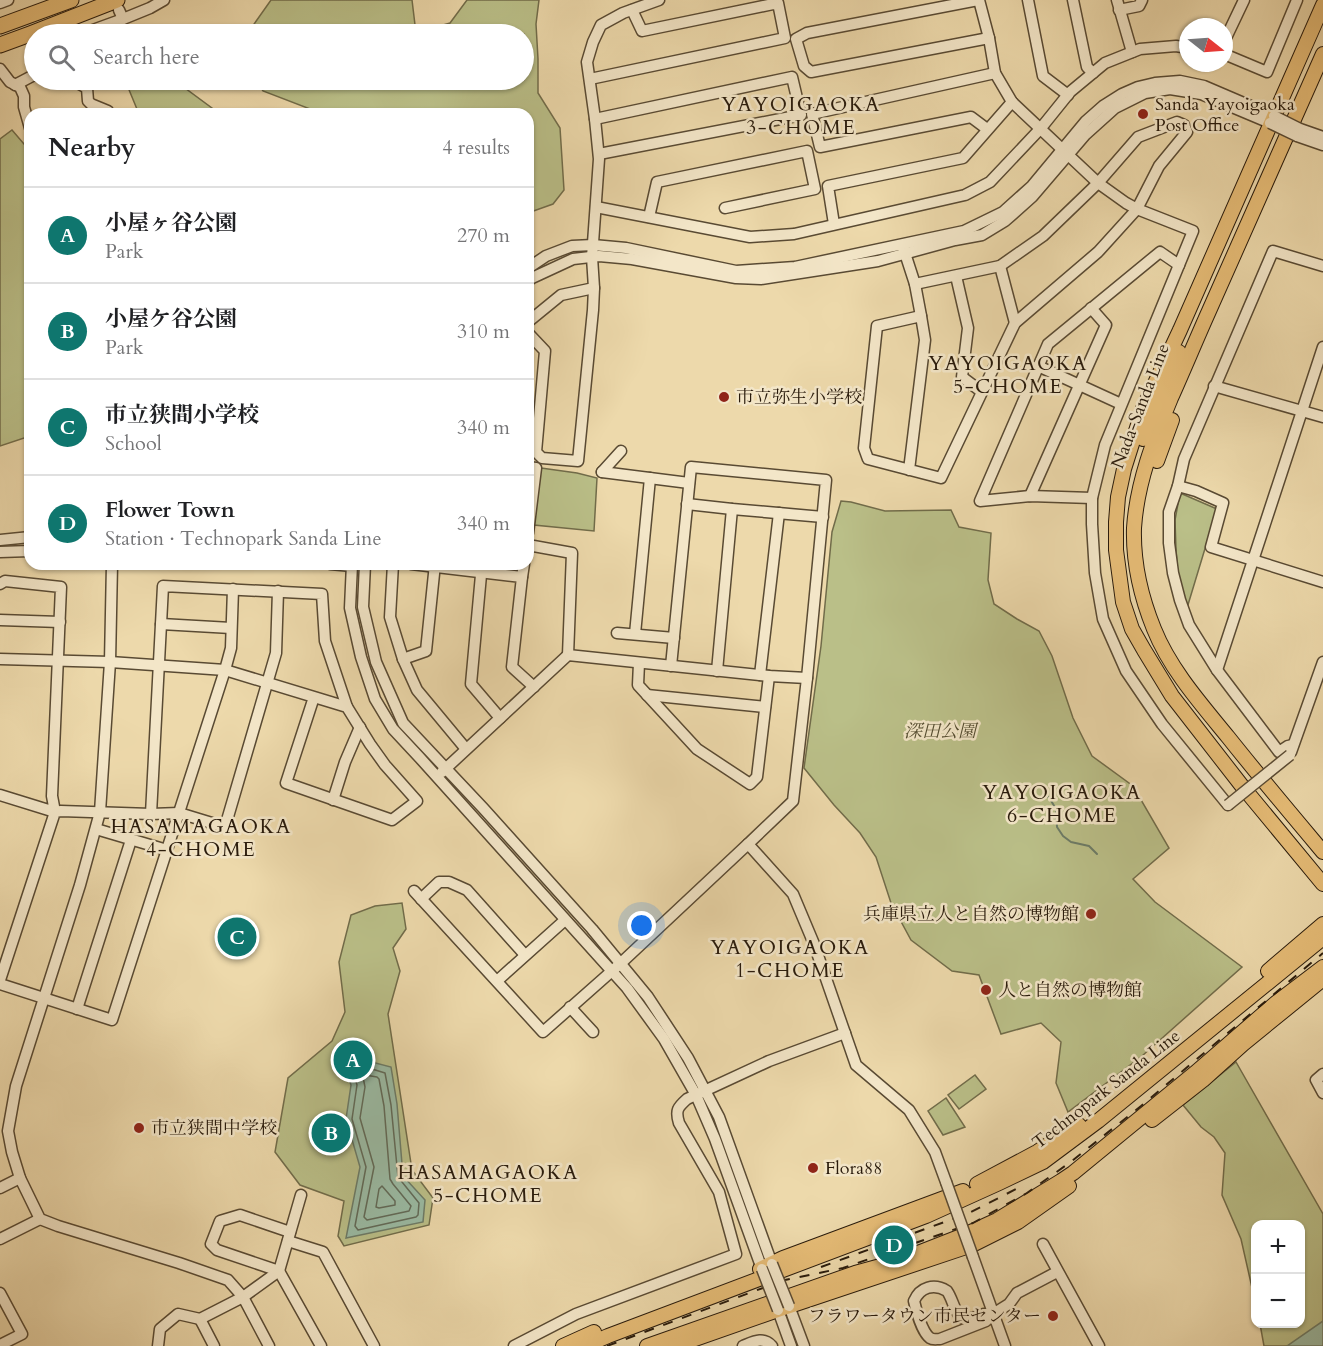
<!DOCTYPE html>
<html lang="en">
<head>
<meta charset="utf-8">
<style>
  body { margin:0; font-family:Cardo,"Noto Serif JP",serif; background:#f2f2f2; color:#202124 }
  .controls { position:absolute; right:18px; bottom:18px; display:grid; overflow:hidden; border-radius:12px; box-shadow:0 2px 4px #0004 }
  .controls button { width:54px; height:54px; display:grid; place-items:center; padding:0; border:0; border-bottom:2px solid #e0e0e0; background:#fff; color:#202124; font:30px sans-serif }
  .compass { position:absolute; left:1179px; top:18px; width:54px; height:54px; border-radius:50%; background:#fff; box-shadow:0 2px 4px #0004; rotate:107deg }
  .you { position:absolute; left:642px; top:926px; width:21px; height:21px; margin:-15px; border:4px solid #fff; border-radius:50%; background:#1a73e8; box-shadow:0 0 0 9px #1a73e833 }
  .badge { display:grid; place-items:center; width:39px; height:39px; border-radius:50%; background:#0f766e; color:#fff; font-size:20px; font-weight:700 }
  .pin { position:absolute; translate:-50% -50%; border:3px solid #fff; box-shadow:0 2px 6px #0006 }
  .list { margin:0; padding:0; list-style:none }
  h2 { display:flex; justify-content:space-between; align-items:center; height:78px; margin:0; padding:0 24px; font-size:26px }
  h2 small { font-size:20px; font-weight:400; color:#757577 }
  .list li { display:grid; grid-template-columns:39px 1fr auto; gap:18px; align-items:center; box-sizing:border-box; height:96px; padding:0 24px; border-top:2px solid #e0e0e0 }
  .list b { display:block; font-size:22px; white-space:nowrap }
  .list p { margin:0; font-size:20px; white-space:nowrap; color:#757577 }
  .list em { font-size:20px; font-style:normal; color:#757577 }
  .icon { flex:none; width:33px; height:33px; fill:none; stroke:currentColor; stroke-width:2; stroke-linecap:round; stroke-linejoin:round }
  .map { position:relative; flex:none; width:1323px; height:1346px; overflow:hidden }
  .search { position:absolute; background:#fff; box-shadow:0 2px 4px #0004; left:24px; top:24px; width:510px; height:66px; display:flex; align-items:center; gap:15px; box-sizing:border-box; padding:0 21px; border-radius:33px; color:#757577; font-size:22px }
  .panel { position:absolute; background:#fff; box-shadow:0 2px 4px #0004; left:24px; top:108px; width:510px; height:462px; border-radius:18px }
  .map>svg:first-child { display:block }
  .green { fill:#babf88; stroke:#716c4a; stroke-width:1.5 }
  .water { fill:#9abba4; stroke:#6c7b67; stroke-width:1.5 }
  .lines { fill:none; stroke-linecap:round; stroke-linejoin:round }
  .shore { stroke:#616a58; stroke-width:1.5 }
  .stream { stroke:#6c7b67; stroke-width:2 }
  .minor-casing { stroke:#594a33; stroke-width:13 }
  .major-casing { stroke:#281a0b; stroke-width:16 }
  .highway-casing { stroke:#281a0b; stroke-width:17 }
  .minor { stroke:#f3e6c8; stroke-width:10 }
  .major { stroke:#e6bc76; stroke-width:14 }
  .highway { stroke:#e6bc76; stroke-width:15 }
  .rail { stroke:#281a0b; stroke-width:2; stroke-dasharray:10 10; stroke-linecap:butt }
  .minor-bridge-casing { stroke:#594a33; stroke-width:13; stroke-linecap:butt }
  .minor-bridge { stroke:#f3e6c8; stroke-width:10 }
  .poi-dot { fill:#8f2418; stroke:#f3e6c8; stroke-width:2 }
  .labels { text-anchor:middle; stroke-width:5; stroke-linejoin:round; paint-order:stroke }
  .poi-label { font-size:18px; fill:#281a0b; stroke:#f3e6c8; text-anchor:start }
  .street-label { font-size:18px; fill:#281a0b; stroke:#f3e6c8 }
  .park-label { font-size:18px; font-style:italic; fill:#544c30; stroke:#f3e6c8 }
  .neighbourhood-label { font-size:20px; letter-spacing:1.5px; fill:#281a0b; stroke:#f3e6c8 }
</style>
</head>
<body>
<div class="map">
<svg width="1323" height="1346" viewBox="0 0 1323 1346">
  <rect width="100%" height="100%" fill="#edd9ab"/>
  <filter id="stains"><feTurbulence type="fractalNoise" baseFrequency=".00333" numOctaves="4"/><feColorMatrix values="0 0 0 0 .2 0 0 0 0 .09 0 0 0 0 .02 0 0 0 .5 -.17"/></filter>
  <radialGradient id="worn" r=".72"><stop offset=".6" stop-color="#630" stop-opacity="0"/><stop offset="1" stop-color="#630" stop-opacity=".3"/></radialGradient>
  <g class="green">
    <polygon points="271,0 412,0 416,33 450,23 467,0 539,0 536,24 538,59 538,93 560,128 564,190 553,204 528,213 528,114 323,114 263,91 256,80 524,80 524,34 247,34"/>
    <polygon points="125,80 171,80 178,83 220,114 139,114"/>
    <polygon points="12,130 30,151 30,439 24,438 0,446 0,139"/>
    <polygon points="541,468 577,473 597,478 594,531 534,525"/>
    <polygon points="1180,493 1217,509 1187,608 1178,576 1176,549 1175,520"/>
    <polygon points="841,501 851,502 885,511 951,510 959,527 991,533 988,580 994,604 1017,619 1039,631 1052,656 1073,718 1092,756 1133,786 1169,848 1133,879 1155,902 1242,967 1142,1056 1068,1112 1056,1083 1061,1042 1041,1023 1001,1034 979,975 952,971 911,940 891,903 876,857 860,833 834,805 804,768 821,646 832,532"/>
    <polygon points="402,903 406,929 393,948 400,971 388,1014 412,1170 433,1198 429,1225 344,1246 338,1236 344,1201 300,1185 275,1152 288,1078 332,1041 345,1012 339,962 351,915 375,906"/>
    <polygon points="1236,1062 1323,1214 1323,1346 1264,1346 1260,1324 1300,1324 1300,1224 1256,1224 1255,1301 1241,1239 1222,1195 1225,1153 1214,1137 1201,1127 1183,1105"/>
    <polygon points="975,1075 986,1089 959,1109 948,1095"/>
    <polygon points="946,1098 965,1127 943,1135 928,1111"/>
  </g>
  <g class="water">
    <polygon points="341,1054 391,1067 397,1104 403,1176 425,1200 423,1222 346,1238 360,1167 346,1119 351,1085"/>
    <polygon points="1323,1321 1323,1346 1287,1346"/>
  </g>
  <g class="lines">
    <g class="shore">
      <polygon points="356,1064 385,1073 391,1105 398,1177 419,1203 418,1215 416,1217 358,1230 355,1226 366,1167 352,1119 357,1085 352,1067 353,1065"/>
      <polygon points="365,1075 377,1077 379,1079 384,1106 390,1179 393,1184 411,1206 409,1211 367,1220 364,1217 374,1167 360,1118 365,1087 363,1077"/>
      <polygon points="382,1186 395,1201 395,1205 379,1208 376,1207 379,1189"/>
    </g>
    <polyline class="stream" points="1044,793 1050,799 1056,809 1057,827 1063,836 1071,842 1089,846 1097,854"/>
    <g class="minor-casing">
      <g id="minor">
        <polyline points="978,0 807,33 796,39 804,66 811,72 989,38"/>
        <polyline points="979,0 989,38 995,73 1012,102 1098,183 1126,203 1137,209 1193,231 1105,445 1092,498 1092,524 1095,573 1103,619 1126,671 1162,724 1228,805"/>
        <polyline points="1028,0 1043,76 1068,95"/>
        <polyline points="1073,0 1087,67 1093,73"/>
        <polyline points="1117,0 1132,52"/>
        <polyline points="0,3 8,0"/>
        <polyline points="119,10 123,19 150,8 164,0"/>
        <polyline points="1119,10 1139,6 1142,0"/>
        <polyline points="90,31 123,19"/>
        <polyline points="1224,42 1244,0"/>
        <polyline points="1224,54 1267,72 1297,0"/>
        <polyline points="0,69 10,82 20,87 24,96 24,107 30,128"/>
        <polyline points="590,79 785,38 778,3 642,31 632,10"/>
        <polyline points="72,80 87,88 88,101 91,104 108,111"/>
        <polyline points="15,85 34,75"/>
        <polyline points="595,119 792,77 801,115 599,154"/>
        <polyline points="987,129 971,117 820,147 812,114 995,73"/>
        <polyline points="1300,129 1323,137"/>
        <polyline points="1297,136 1323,145"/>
        <polyline points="596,207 750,237 794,234 965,195 990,182 1041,128 1070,92 1105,63 1140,49 1176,46 1188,48"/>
        <polyline points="649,217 657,182 807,151 815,189 725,208"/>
        <polyline points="834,224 828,186 963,158 1012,102"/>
        <polyline points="903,247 915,284 921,316"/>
        <polyline points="1000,266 1015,323"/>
        <polyline points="528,268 546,256 572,246 593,245 626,248 736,271 795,267 964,231 1003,212 1032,186 1086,121 1103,106 1122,94 1138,87 1155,83 1180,81 1204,86 1274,116"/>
        <polyline points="956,276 968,328 962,377 982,392"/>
        <polyline points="528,281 532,278 573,259 599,256 632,259 736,278 761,279 878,261 955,240 982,235 1005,221 1032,197 1085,135 1115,108 1145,93 1170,89 1201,94 1270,123"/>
        <polyline points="528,322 561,295 594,288"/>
        <polyline points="528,333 545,351 536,452 542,458 578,461 593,310 594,288 592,257 599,159 595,119 587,62 593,42 601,25 623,13 659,0"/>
        <polyline points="1038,366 1121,404"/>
        <polyline points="1214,386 1323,417"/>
        <polyline points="528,467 536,468 528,533"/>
        <polyline points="909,470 925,340 921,316 877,326 864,448 868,459 941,478 1015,323 1098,252 1137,209 1159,166 1187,132 1184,125 1177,122 1138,137 1098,183 1043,236 1000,266 915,284"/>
        <polyline points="602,472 689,483"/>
        <polyline points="602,472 621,451"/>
        <polyline points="1178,486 1196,491 1223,503 1211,547 1323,582"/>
        <polyline points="1030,496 1106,325 1091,308"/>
        <polyline points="1092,498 1030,496 980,501 1048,344 1160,252 1179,265"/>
        <polyline points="687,504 732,509 823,517"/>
        <polyline points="0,540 30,537"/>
        <polyline points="528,545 572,553 568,655"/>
        <polyline points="0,552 30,551"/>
        <polyline points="112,564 110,662 100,812 80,885 16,1086 8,1131 12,1152 20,1178 40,1219 58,1226 179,1263 228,1280 243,1297 269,1346"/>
        <polyline points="330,564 352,566 356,564"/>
        <polyline points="352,564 350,608 361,657 375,699 393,729 420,758 627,988 664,1039 696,1095 715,1139 762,1269"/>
        <polyline points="365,564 363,607 376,662 403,723 483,808 592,929 648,997 688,1058 719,1117 772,1264"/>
        <polyline points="393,564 390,617 403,659 417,690 466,749"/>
        <polyline points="411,564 522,577 512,667 534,687"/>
        <polyline points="482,564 471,684 500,718"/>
        <polyline points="522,577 524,564"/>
        <polyline points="0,584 5,581 61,587 52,796 55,812 0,795"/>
        <polyline points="0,620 60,622"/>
        <polyline points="161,624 231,628"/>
        <polyline points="617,633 674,638"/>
        <polyline points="635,634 650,478"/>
        <polyline points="0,659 110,662 225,670 347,707 370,744 385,765 417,801 392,820 286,783 314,697"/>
        <polyline points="403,659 426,651 435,564"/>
        <polyline points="639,663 638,685 697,749 750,784 757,777 769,676"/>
        <polyline points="671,666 691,467 826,480 807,678"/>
        <polyline points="1217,670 1323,347"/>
        <polyline points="717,671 732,509"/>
        <polyline points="760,675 779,513"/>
        <polyline points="647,695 765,707"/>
        <polyline points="1293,745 1288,746 1279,752 1217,670 1189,625 1180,600 1173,573 1169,543 1169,512 1178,486 1184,459 1273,251 1323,266"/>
        <polyline points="1291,752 1323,662"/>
        <polyline points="442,772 568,655 769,676 807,678 793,801 748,844"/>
        <polyline points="333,800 345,762 360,727"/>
        <polyline points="151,814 163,586 322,594 325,641 347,707"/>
        <polyline points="96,829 167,850"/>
        <polyline points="414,891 543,1032 621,963 748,844 793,894 814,944 856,1065 909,1110 935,1152 946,1182"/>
        <polyline points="421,899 439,882 449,882 467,890 525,955"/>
        <polyline points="0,980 55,812 61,811 151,814 179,813 225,827 276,653 278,591"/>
        <polyline points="497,981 565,920"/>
        <polyline points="0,984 112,1020 225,670 231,648 233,589"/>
        <polyline points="570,1007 593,1032"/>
        <polyline points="77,1009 131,840"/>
        <polyline points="1323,1074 1316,1080 1323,1093"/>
        <polyline points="0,1188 20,1178"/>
        <polyline points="290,1232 240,1215 220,1221 211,1244 217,1250 279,1271 321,1346"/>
        <polyline points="0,1239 40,1219"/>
        <polyline points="288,1241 323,1252 374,1346"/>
        <polyline points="1043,1244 1099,1346"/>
        <polyline points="973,1257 1005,1346"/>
        <polyline points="0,1293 22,1334 0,1345"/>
        <polyline points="789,1306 804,1346"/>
        <polyline points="778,1310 791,1346"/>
        <path d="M 993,1314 L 984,1314 L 966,1320 C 954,1315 954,1301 947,1291 C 934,1283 920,1287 914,1301 C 916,1310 922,1332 930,1338 C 933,1340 936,1339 940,1339 L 986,1321 L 993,1314 L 1009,1304 L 1017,1293 L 1057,1272"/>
        <polyline points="200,1319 214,1346"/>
        <polyline points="158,1346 160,1329 178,1314 200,1319 243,1297 279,1271 301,1195"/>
        <path d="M 514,1346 L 576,1314 L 736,1254 L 719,1192 L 679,1123 C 675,1110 678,1107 687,1099 L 769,1061 L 845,1033"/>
        <path d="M 743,1346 C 753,1342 763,1336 772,1346"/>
      </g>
    </g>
    <g class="major-casing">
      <g id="major">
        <polyline points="1323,5 1180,330 1143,409 1124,469 1118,497 1116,522 1116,550 1123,602 1132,629 1144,650 1172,696 1242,786 1323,884"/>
        <path d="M 1323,54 C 1285,140 1247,225 1209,311 C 1196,340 1184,369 1171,398 C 1154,439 1137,482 1134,528 C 1133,562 1141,597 1154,629 C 1170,669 1201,704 1228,737 C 1259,776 1291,814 1323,852"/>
        <polyline points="1143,439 1152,414 1179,352"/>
        <polyline points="1157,461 1172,420"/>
        <polyline points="1268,971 1323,924"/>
        <polyline points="1152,1120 1203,1080 1243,1044 1323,979"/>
        <polyline points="977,1184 1037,1152 1079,1125"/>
        <polyline points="760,1269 783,1258 963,1191"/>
        <polyline points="563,1346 594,1332"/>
        <polyline points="585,1346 608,1336 926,1216 999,1183 1043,1162 1098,1121 1323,938"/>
        <polyline points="647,1346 855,1273 895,1262 964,1235 997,1220 1061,1181 1073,1173 1195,1073 1277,1002 1323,967"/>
        <polyline points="675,1346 778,1310 972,1245 1018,1222 1069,1186"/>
      </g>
    </g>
    <g class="highway-casing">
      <g id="highway">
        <polyline points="0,26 71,0"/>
        <polyline points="0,45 30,34 117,0"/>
      </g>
    </g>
    <use href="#minor" class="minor"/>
    <use href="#major" class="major"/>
    <use href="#highway" class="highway"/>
    <g class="rail">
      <polyline points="821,1267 969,1213 1024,1185"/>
      <polyline points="780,1281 843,1268 973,1223 1027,1193 1072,1161 1141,1106 1323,953"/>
      <polyline points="607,1346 787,1279"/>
    </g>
    <g class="minor-bridge-casing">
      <g id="minor-bridge">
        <polyline points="1274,116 1300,129"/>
        <polyline points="1270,123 1297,136"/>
        <polyline points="1228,805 1290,755"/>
        <polyline points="946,1182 973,1257"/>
        <polyline points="772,1264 789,1306"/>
        <polyline points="762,1269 778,1310"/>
      </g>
    </g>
    <use href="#minor-bridge" class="minor-bridge"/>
  </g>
  <g class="poi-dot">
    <circle cx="1143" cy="114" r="6"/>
    <circle cx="724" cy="397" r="6"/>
    <circle cx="1091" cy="914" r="6"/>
    <circle cx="986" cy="990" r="6"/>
    <circle cx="139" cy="1128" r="6"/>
    <circle cx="813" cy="1168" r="6"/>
    <circle cx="1053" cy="1316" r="6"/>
  </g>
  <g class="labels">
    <g class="poi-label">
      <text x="1155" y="110">Sanda Yayoigaoka<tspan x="1155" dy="21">Post Office</tspan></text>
      <text x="736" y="403">市立弥生小学校</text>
      <text x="1079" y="920" text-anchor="end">兵庫県立人と自然の博物館</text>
      <text x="998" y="996">人と自然の博物館</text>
      <text x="151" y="1134">市立狭間中学校</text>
      <text x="825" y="1174">Flora88</text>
      <text x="1041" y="1322" text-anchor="end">フラワータウン市民センター</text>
    </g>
    <g class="street-label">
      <text transform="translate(1140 406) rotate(-69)" y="6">Nada-Sanda Line</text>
      <text transform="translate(1106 1089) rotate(-38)" y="6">Technopark Sanda Line</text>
    </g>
    <g class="park-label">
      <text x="940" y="737">深田公園</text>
    </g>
    <g class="neighbourhood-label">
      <text x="801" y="111">YAYOIGAOKA<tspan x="801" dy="23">3-CHOME</tspan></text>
      <text x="1008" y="370">YAYOIGAOKA<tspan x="1008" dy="23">5-CHOME</tspan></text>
      <text x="1062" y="799">YAYOIGAOKA<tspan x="1062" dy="23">6-CHOME</tspan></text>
      <text x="201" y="833">HASAMAGAOKA<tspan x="201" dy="23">4-CHOME</tspan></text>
      <text x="790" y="954">YAYOIGAOKA<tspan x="790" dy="23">1-CHOME</tspan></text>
      <text x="488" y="1179">HASAMAGAOKA<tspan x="488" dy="23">5-CHOME</tspan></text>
    </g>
  </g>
  <rect width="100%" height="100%" filter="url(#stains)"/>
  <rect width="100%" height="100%" fill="url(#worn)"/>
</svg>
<div class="controls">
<button>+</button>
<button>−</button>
</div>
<svg class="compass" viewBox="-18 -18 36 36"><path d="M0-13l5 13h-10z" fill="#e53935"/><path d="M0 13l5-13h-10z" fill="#757577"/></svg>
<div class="you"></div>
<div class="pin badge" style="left:353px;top:1060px">A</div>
<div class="pin badge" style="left:331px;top:1133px">B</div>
<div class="pin badge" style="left:237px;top:937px">C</div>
<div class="pin badge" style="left:894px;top:1245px">D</div>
<div class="search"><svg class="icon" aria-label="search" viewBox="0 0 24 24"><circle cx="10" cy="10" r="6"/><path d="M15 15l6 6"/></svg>Search here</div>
<section class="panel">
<h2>Nearby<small>4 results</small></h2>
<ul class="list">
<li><span class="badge">A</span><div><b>小屋ヶ谷公園</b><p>Park</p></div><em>270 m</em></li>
<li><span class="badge">B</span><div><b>小屋ケ谷公園</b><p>Park</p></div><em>310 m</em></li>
<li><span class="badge">C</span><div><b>市立狭間小学校</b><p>School</p></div><em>340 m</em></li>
<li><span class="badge">D</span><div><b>Flower Town</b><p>Station · Technopark Sanda Line</p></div><em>340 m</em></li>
</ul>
</section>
</div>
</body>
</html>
